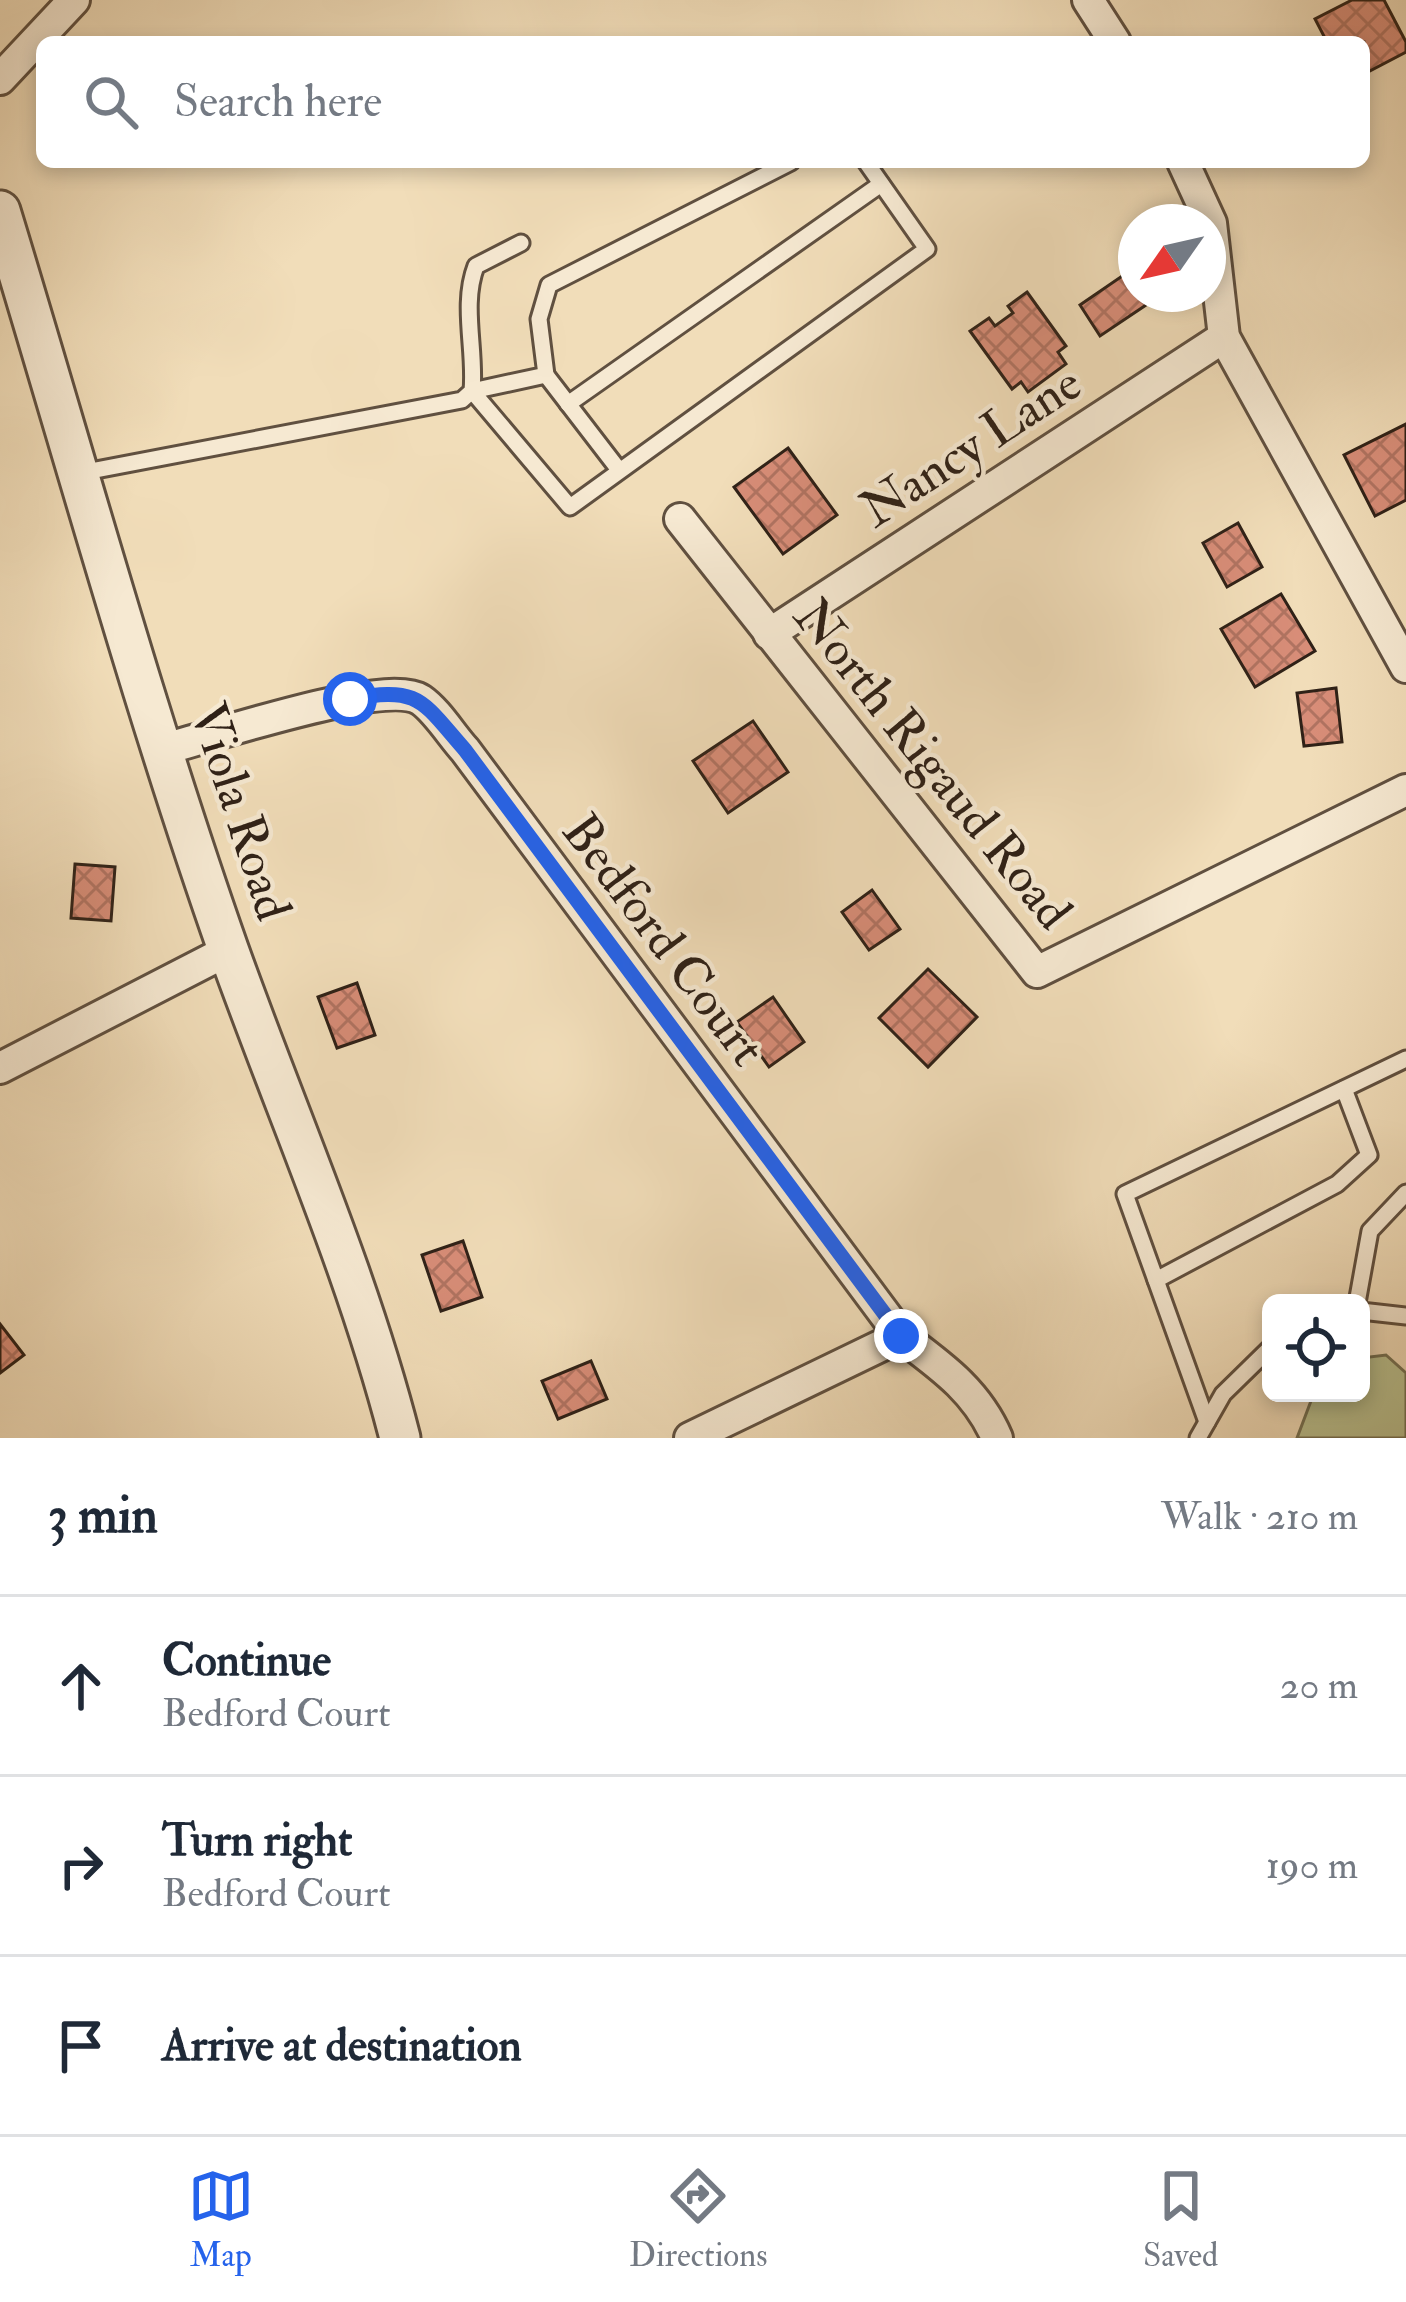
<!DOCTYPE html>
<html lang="en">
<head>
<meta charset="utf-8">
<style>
  body { margin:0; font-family:"IM FELL Double Pica",serif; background:#f2f2f3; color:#1f2937 }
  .controls { position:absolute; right:36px; bottom:36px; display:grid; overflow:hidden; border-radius:18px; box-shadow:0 6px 18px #0003 }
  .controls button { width:108px; height:108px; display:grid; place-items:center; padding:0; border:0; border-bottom:3px solid #e0e1e3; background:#fff; color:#1f2937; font:60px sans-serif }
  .compass { position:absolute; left:1118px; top:204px; width:108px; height:108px; border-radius:50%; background:#fff; box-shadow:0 6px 18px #0003; rotate:236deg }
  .stop { position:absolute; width:36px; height:36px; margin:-27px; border:9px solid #2563eb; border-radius:50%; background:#fff }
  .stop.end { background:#2563eb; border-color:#fff; box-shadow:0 3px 12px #0008 }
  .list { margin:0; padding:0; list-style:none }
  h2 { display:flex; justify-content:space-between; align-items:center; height:156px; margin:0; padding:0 48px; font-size:51px }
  h2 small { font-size:39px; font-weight:400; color:#747a83 }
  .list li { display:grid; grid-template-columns:78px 1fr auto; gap:36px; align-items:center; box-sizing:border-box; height:180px; padding:0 48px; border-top:3px solid #e0e1e3 }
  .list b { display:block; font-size:45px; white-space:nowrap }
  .list p { margin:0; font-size:39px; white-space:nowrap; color:#747a83 }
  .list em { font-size:39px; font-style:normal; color:#747a83 }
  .icon { flex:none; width:66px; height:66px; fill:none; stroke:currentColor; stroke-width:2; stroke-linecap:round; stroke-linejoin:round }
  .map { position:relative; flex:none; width:1406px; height:1438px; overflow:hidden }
  .search { position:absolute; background:#fff; box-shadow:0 6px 18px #0003; left:36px; right:36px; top:36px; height:132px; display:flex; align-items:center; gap:30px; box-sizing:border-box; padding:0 42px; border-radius:18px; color:#747a83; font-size:45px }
  .sheet { height:696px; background:#fff }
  nav { display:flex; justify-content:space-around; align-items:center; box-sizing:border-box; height:168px; border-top:3px solid #e0e1e3; background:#fff; font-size:33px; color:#747a83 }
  nav a { display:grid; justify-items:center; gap:6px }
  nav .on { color:#2563eb }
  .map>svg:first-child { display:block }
  .green { fill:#b9c190; stroke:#747154; stroke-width:3 }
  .building { fill:url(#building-cross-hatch); stroke:#2f2117; stroke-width:3 }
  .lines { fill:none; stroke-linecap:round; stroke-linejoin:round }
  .service-casing { stroke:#605040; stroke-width:21 }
  .minor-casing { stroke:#605040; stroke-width:36 }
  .tertiary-casing { stroke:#605040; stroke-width:45 }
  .service { stroke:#f6e9d2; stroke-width:15 }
  .minor { stroke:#f6e9d2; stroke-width:30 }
  .tertiary { stroke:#f6e9d2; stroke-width:39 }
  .route { stroke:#2563eb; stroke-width:15 }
  .labels { text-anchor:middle; stroke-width:9; stroke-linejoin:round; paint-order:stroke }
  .street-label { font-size:51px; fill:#2f2117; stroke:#f6e9d2 }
</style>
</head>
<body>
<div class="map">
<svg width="1406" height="1438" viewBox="0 0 1406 1438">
  <defs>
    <pattern id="building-cross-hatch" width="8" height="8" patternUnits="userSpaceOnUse" patternTransform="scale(3)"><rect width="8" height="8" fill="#d88d78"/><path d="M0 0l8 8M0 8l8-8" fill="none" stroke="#b07361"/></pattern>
  </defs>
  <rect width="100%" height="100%" fill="#f1ddb9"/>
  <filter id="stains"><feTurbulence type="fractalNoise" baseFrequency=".00167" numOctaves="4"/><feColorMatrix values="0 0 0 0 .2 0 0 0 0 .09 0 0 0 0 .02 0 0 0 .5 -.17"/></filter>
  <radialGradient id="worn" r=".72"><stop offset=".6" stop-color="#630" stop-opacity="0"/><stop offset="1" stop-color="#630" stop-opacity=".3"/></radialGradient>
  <polygon class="green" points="1386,1355 1406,1373 1406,1438 1297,1438 1314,1393 1361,1393 1361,1358"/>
  <g class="building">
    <polygon points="1352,0 1384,0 1406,42 1406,52 1364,74 1364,42 1327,42 1315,19"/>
    <polygon points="1128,272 1136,284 1136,294 1143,294 1149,303 1100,336 1080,305"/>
    <polygon points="1027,292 1066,346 1058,352 1066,364 1028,392 1021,382 1012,389 970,331 989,318 995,326 1013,313 1008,306"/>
    <polygon points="1406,424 1406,500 1375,516 1344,455"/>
    <polygon points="788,448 837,515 783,554 734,487"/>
    <polygon points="1238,523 1262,567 1227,587 1203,543"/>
    <polygon points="1281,594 1315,651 1255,687 1221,629"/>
    <polygon points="1336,688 1342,742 1304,746 1297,693"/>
    <polygon points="753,721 788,772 728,813 693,761"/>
    <polygon points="75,864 115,867 111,921 71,918"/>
    <polygon points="872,890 900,929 869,950 842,912"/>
    <polygon points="928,969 977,1017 928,1067 879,1018"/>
    <polygon points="357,983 375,1035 337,1048 318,997"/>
    <polygon points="773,997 804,1042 769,1067 737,1022"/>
    <polygon points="463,1241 482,1297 441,1311 422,1255"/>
    <polygon points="0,1324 24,1355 0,1373"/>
    <polygon points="591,1361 607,1399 558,1419 542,1381"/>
  </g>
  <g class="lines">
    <g class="service-casing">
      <g id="service">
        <polyline points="791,162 549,285 539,319 546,375 472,391 570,507 927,249 866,162"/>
        <polyline points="546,375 619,470"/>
        <polyline points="568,404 881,184"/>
        <path d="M 80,473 L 462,400 L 472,391 C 476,350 461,305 476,266 L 521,243"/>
        <polyline points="1156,1280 1337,1184 1369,1155 1344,1089"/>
        <polyline points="1357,1303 1370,1231 1406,1193"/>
        <polyline points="1361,1311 1406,1316"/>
        <polyline points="1207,1422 1125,1194 1406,1059"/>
        <polyline points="1198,1438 1223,1394 1271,1347"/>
      </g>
    </g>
    <g class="minor-casing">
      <g id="minor">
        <polyline points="1088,0 1115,42"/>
        <polyline points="0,79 74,0"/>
        <polyline points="1183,162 1211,223 1224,337 1406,667"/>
        <polyline points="680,519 1037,972 1406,790"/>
        <polyline points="769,634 1224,337"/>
        <path d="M 164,749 C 211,737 386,677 421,700 C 437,711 452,736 465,750 L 901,1336 C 941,1366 977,1391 997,1438"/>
        <polyline points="0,1068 229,950"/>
        <polyline points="690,1438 901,1336"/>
      </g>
    </g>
    <g class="tertiary-casing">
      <path id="tertiary" d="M 0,211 C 75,457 143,707 228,949 C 286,1112 357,1270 400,1438"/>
    </g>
    <use href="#service" class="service"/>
    <use href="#minor" class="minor"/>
    <use href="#tertiary" class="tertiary"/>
  </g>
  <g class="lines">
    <path class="route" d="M 350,699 C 420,686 421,700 465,750 L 901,1336"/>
  </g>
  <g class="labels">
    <g class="street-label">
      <text transform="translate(970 445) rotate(-33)" y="18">Nancy Lane</text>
      <text transform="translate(934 763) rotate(51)" y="18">North Rigaud Road</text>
      <text transform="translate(242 811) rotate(72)" y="18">Viola Road</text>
      <text transform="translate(665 939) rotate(53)" y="18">Bedford Court</text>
    </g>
  </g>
  <rect width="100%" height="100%" filter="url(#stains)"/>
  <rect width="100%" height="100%" fill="url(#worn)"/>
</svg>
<div class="controls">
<button><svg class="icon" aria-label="locate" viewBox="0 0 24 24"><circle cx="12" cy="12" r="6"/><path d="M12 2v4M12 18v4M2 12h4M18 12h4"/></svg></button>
</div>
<svg class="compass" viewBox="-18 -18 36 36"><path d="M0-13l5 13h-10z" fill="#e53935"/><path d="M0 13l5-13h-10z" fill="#747a83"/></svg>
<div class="stop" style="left:350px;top:699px"></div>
<div class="stop end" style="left:901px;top:1336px"></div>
<div class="search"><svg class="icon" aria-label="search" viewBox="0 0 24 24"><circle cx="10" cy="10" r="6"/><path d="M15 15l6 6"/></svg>Search here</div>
</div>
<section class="sheet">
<h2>3 min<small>Walk · 210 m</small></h2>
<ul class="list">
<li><svg class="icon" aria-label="ahead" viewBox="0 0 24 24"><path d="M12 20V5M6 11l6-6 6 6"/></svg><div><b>Continue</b><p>Bedford Court</p></div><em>20 m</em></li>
<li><svg class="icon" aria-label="right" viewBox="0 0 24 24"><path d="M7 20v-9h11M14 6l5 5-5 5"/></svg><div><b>Turn right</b><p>Bedford Court</p></div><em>190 m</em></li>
<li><svg class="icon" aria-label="arrive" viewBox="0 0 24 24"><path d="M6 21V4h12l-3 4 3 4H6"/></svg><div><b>Arrive at destination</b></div></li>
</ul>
</section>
<nav>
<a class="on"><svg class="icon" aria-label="map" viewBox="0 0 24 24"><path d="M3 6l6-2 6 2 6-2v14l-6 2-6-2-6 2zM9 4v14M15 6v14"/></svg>Map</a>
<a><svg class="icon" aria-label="directions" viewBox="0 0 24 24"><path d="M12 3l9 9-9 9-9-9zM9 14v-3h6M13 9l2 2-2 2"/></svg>Directions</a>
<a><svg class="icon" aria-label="saved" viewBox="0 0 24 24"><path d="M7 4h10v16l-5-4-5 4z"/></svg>Saved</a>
</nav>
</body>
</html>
